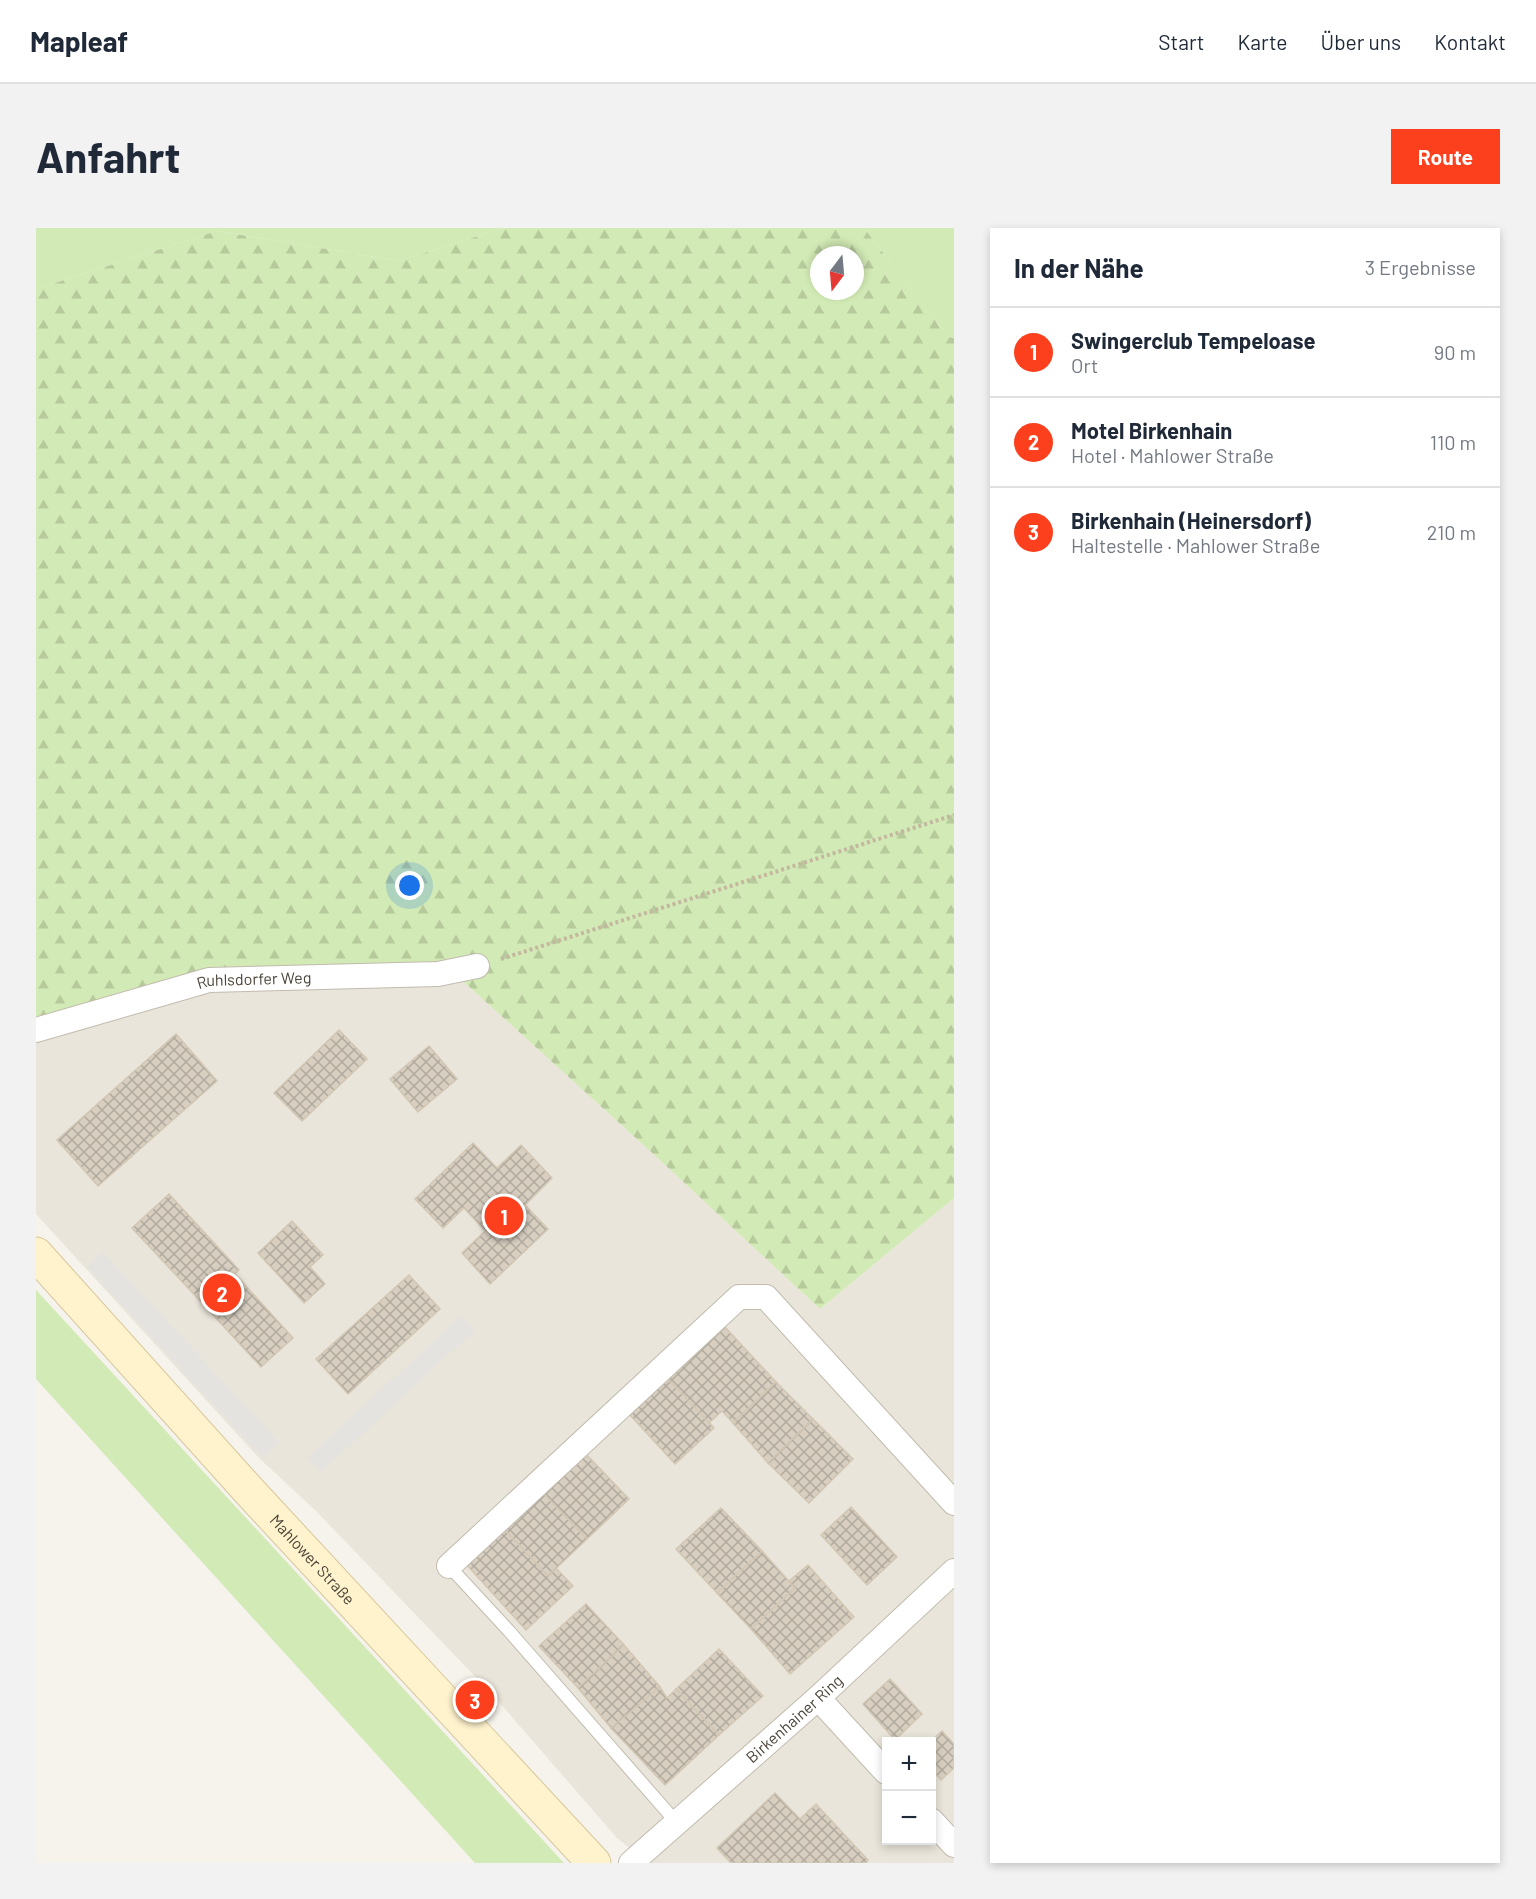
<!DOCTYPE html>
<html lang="de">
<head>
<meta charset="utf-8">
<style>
  body { margin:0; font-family:Barlow,sans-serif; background:#f2f2f3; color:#1f2937 }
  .controls { position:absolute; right:18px; bottom:18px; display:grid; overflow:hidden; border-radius:0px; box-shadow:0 3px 9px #0003 }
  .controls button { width:54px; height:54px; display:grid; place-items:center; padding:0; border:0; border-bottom:2px solid #e0e1e3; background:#fff; color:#1f2937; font:30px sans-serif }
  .compass { position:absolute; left:774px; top:18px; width:54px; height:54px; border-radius:50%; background:#fff; box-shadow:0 3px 9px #0003; rotate:196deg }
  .you { position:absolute; left:374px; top:658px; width:21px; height:21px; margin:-15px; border:4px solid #fff; border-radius:50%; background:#1a73e8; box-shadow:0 0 0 9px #1a73e833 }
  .badge { display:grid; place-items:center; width:39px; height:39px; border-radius:50%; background:#fc3f1d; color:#fff; font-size:20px; font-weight:700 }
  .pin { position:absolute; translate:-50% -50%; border:3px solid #fff; box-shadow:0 2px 6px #0006 }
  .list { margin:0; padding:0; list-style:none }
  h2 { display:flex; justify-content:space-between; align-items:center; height:78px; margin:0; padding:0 24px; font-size:26px }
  h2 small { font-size:20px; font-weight:400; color:#747a83 }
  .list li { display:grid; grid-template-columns:39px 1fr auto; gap:18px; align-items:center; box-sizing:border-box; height:90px; padding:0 24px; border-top:2px solid #e0e1e3 }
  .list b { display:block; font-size:22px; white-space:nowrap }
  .list p { margin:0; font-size:20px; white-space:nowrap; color:#747a83 }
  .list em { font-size:20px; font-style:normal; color:#747a83 }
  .map { position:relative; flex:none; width:918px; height:1635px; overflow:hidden; border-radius:0px }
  header { display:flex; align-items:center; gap:36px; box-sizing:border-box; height:84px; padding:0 30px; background:#fff; border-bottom:2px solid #e0e1e3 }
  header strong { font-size:28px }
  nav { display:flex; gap:33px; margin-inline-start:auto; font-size:21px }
  .intro { display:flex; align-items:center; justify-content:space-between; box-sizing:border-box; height:144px; padding:0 36px }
  h1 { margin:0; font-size:42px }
  .button { padding:15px 27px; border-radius:0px; background:#fc3f1d; color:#fff; font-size:21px; font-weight:700 }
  main { display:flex; gap:36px; padding:0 36px }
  aside { flex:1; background:#fff; border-radius:0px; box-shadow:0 3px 9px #0003 }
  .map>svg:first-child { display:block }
  .residential { fill:#eae5da; fill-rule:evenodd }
  .grass { fill:#d2eab5 }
  .forest { fill:url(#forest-firs); fill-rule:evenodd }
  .parking { fill:#e5e3e0 }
  .building { fill:url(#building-cross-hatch); stroke:#d3c7b4; stroke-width:1.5 }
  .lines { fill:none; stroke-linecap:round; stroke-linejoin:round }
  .lane-casing { stroke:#c2bbae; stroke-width:14 }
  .street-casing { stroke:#c2bbae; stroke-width:26 }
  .secondary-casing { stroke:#d6c79b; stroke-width:35 }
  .path { stroke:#c4b79f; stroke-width:4; stroke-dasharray:3 3; stroke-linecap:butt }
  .lane { stroke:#fff; stroke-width:12 }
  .street { stroke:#fff; stroke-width:24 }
  .secondary { stroke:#fff3cd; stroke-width:33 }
  .labels { text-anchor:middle; stroke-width:4.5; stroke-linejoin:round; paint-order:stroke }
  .street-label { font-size:16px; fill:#4b4439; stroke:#fff }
</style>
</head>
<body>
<header>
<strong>Mapleaf</strong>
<nav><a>Start</a><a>Karte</a><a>Über uns</a><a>Kontakt</a></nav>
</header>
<div class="intro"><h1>Anfahrt</h1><a class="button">Route</a></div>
<main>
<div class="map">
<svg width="918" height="1635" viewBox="0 0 918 1635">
  <defs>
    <pattern id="forest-firs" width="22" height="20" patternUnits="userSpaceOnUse" patternTransform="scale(1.5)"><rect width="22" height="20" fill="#d2eab5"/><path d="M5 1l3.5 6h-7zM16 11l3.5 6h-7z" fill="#b6ca9c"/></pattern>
    <pattern id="building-cross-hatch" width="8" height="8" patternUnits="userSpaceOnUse" patternTransform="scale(1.5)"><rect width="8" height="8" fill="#d8cfc1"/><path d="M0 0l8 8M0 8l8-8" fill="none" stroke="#b1aa9e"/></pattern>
  </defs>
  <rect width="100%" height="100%" fill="#f6f3ec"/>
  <path class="residential" d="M 402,746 L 429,755 L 614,923 L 784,1081 L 918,970 L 918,1635 L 612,1635 L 581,1610 L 456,1466 L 280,1283 L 223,1230 L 0,986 L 0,808 L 173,752 ZM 850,1514 L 896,1514 L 896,1612 L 850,1612 Z"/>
  <g class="grass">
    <polygon points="0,0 468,0 363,33 181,3 0,61"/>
    <polygon points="828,0 918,0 918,110 912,109"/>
    <polygon points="0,1062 528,1635 439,1635 0,1151"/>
  </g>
  <path class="forest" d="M 468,0 L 828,0 L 912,109 L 918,110 L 918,970 L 784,1081 L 614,923 L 429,755 L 402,746 L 173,752 L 0,804 L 0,61 L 181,3 L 363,33 ZM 783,27 L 819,27 L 819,63 L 783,63 Z"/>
  <g class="parking">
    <polygon points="67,1024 244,1215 227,1230 51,1039"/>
    <polygon points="425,1088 439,1102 285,1244 272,1229"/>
  </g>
  <g class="building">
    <polygon points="303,802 331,831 266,893 238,865"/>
    <polygon points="140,806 181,853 62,958 21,912"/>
    <polygon points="393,818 421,851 382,884 354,851"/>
    <polygon points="437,915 461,940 485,917 516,950 489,977 512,1001 454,1056 426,1025 449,1003 428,980 407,1000 379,971"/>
    <polygon points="133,966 203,1042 167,1076 96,1000"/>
    <polygon points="256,993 287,1027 274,1039 289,1056 268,1075 222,1025"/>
    <polygon points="199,1046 257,1110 225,1139 167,1076"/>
    <polygon points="373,1047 404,1081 312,1166 280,1131"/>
    <polygon points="689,1099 740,1154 697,1195 686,1183 673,1195 632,1151"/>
    <polygon points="632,1151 678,1200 639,1236 594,1187"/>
    <polygon points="740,1154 777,1191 732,1235 697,1195"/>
    <polygon points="777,1191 817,1231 773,1275 732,1235"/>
    <polygon points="548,1224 593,1271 551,1311 506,1264"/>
    <polygon points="506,1264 551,1311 512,1348 467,1300"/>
    <polygon points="815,1279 861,1329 831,1357 785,1307"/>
    <polygon points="685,1280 726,1323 681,1365 640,1321"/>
    <polygon points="467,1300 512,1348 520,1340 537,1358 490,1402 429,1335"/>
    <polygon points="726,1323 759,1360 715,1401 681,1365"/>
    <polygon points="772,1337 818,1389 754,1446 715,1401 759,1360 753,1353"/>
    <polygon points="550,1376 588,1417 542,1460 503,1418"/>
    <polygon points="588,1417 624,1459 575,1500 542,1460"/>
    <polygon points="683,1421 727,1468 683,1507 640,1461"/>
    <polygon points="854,1451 886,1486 859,1512 827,1476"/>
    <polygon points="624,1459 631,1470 640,1461 683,1507 629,1557 575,1500"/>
    <polygon points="906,1503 918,1516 918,1540 905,1552 896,1542 894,1514"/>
    <polygon points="739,1565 764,1591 780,1576 832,1632 830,1635 695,1635 681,1620"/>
  </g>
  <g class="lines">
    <g class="lane-casing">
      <polyline id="lane" points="413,1338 473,1403 641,1595"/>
    </g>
    <g class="street-casing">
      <g id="street">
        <path id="s1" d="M 0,802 L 173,752 L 402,746 L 441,738"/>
        <polyline points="413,1338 703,1069 730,1069 918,1275"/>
        <polyline points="782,1470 850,1544"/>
        <polyline points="896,1593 918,1617"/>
        <path id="s2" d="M 595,1635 L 782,1470 L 918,1343"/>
      </g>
    </g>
    <g class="secondary-casing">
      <g id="secondary">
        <path id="s3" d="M 0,1026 L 215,1265 L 558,1635"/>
      </g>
    </g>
    <g class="path">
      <polyline points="465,731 918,587"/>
      <polyline points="449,1470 460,1482"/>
    </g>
    <use href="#lane" class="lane"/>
    <use href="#street" class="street"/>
    <use href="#secondary" class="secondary"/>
  </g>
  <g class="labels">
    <g class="street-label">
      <text dy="6" stroke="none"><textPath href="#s1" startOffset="225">Ruhlsdorfer Weg</textPath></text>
      <text dy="6" stroke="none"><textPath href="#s3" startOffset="412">Mahlower Straße</textPath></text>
      <text dy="6" stroke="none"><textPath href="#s2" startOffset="218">Birkenhainer Ring</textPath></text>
    </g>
  </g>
</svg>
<div class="controls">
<button>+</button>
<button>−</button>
</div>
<svg class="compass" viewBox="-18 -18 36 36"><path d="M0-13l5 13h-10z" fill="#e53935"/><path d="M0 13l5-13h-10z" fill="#747a83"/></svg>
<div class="you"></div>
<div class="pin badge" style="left:468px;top:988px">1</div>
<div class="pin badge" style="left:186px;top:1065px">2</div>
<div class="pin badge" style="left:439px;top:1472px">3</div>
</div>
<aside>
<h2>In der Nähe<small>3 Ergebnisse</small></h2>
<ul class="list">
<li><span class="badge">1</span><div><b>Swingerclub Tempeloase</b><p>Ort</p></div><em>90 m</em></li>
<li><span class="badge">2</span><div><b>Motel Birkenhain</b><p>Hotel · Mahlower Straße</p></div><em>110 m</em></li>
<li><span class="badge">3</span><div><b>Birkenhain (Heinersdorf)</b><p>Haltestelle · Mahlower Straße</p></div><em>210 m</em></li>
</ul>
</aside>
</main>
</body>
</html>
